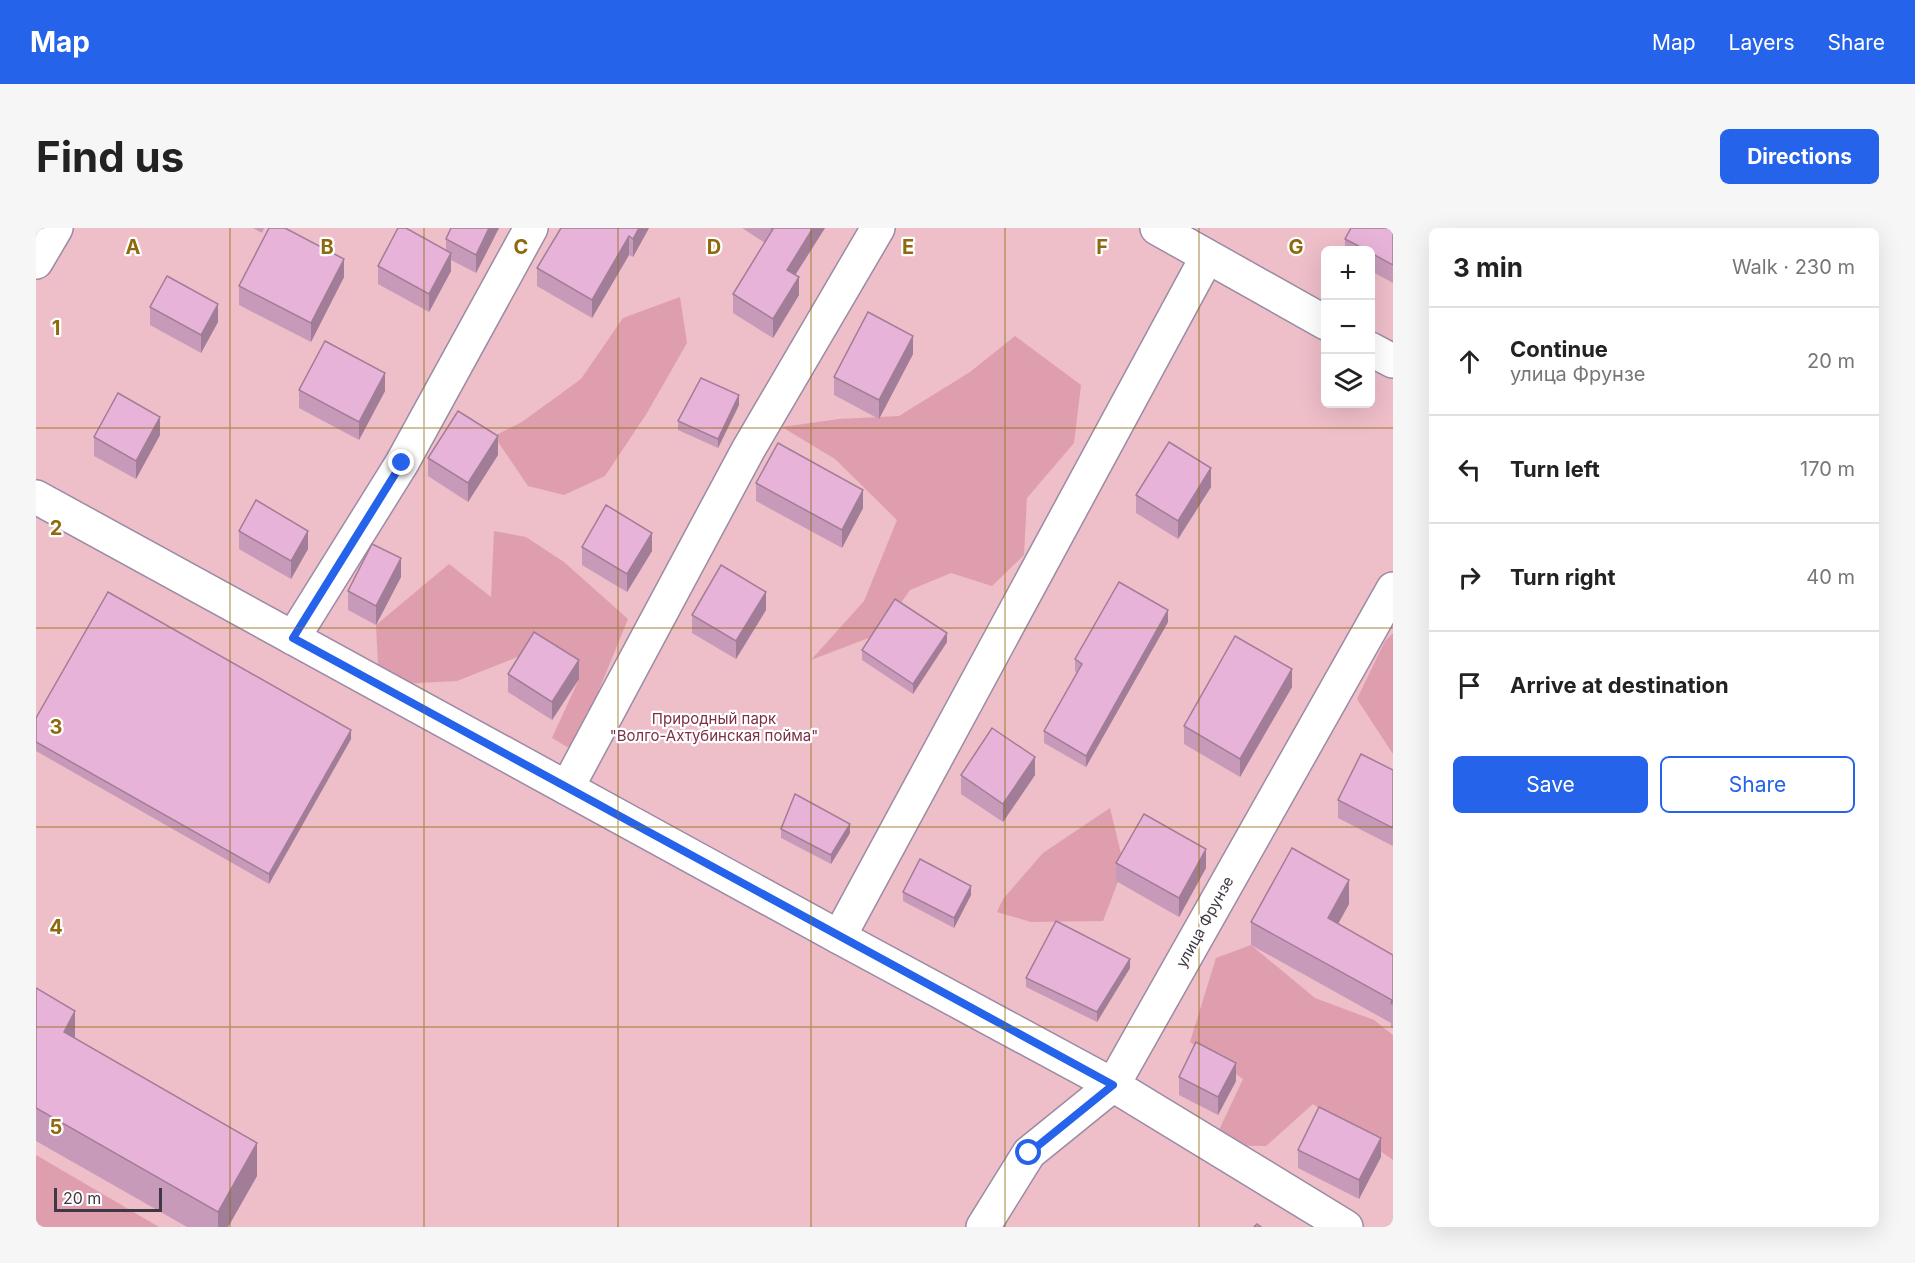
<!DOCTYPE html>
<html lang="en">
<head>
<meta charset="utf-8">
<style>
  body { margin:0; font-family:Inter,sans-serif; background:#f6f6f6; color:#222 }
  .controls { position:absolute; right:18px; top:18px; display:grid; overflow:hidden; border-radius:9px; box-shadow:0 6px 24px #0002 }
  .controls button { width:54px; height:54px; display:grid; place-items:center; padding:0; border:0; border-bottom:2px solid #e0e0e0; background:#fff; color:#222; font:30px sans-serif }
  .scale { position:absolute; left:18px; bottom:15px; width:108px; box-sizing:border-box; padding-left:6px; border:3px solid #3f3843; border-top:0; font-size:16px; line-height:21px; white-space:nowrap; color:#3f3843; -webkit-text-stroke:4px #fff; paint-order:stroke }
  .stop { position:absolute; width:18px; height:18px; margin:-14px; border:4px solid #2563eb; border-radius:50%; background:#fff }
  .stop.end { background:#2563eb; border-color:#fff; box-shadow:0 2px 6px #0008 }
  .list { margin:0; padding:0; list-style:none }
  h2 { display:flex; justify-content:space-between; align-items:center; height:78px; margin:0; padding:0 24px; font-size:26px }
  h2 small { font-size:20px; font-weight:400; color:#767676 }
  .list li { display:grid; grid-template-columns:39px 1fr auto; gap:18px; align-items:center; box-sizing:border-box; height:108px; padding:0 24px; border-top:2px solid #e0e0e0 }
  .list b { display:block; font-size:22px; white-space:nowrap }
  .list p { margin:0; font-size:20px; white-space:nowrap; color:#767676 }
  .list em { font-size:20px; font-style:normal; color:#767676 }
  .actions { display:flex; gap:12px; padding:18px 24px }
  .actions a { flex:1; padding:14px 0; border:2px solid #2563eb; border-radius:9px; text-align:center; font-size:21px; color:#2563eb }
  .actions .main { background:#2563eb; color:#fff }
  .icon { flex:none; width:33px; height:33px; fill:none; stroke:currentColor; stroke-width:2; stroke-linecap:round; stroke-linejoin:round }
  .map { position:relative; flex:none; width:1357px; height:999px; overflow:hidden; border-radius:9px }
  header { display:flex; align-items:center; gap:36px; box-sizing:border-box; height:84px; padding:0 30px; background:#2563eb; color:#fff }
  header strong { font-size:28px }
  nav { display:flex; gap:33px; margin-inline-start:auto; font-size:21px }
  .intro { display:flex; align-items:center; justify-content:space-between; box-sizing:border-box; height:144px; padding:0 36px }
  h1 { margin:0; font-size:42px }
  .button { padding:15px 27px; border-radius:9px; background:#2563eb; color:#fff; font-size:21px; font-weight:700 }
  main { display:flex; gap:36px; padding:0 36px }
  aside { flex:1; background:#fff; border-radius:9px; box-shadow:0 6px 24px #0002 }
  .map>svg:first-child { display:block }
  .green { fill:#eebec9; fill-rule:evenodd }
  .forest { fill:#df9ead }
  .lines { fill:none; stroke-linecap:round; stroke-linejoin:round }
  .minor-casing { stroke:#9b8ba5; stroke-width:36 }
  .tertiary-casing { stroke:#9b8ba5; stroke-width:36 }
  .minor { stroke:#fff; stroke-width:33 }
  .tertiary { stroke:#fff; stroke-width:33 }
  .wall { fill:#c89aba }
  .shaded-wall { fill:#a27d97 }
  .building { fill:#e8b3d8; stroke:#a27d97; stroke-width:1.5 }
  .route { stroke:#2563eb; stroke-width:8 }
  .grid { fill:none; stroke:#8f690e; stroke-width:1.5; stroke-opacity:0.55 }
  .labels { text-anchor:middle; stroke-width:4.5; stroke-linejoin:round; paint-order:stroke }
  .park-label { font-size:15px; fill:#7c3047; stroke:#fff }
  .street-label { font-size:15px; fill:#3f3843; stroke:#fff }
  .grid-label { font-size:20px; text-anchor:middle; font-weight:bold; fill:#8f690e; stroke:#fff; stroke-width:4.5; stroke-linejoin:round; paint-order:stroke }
</style>
</head>
<body>
<header>
<strong>Map</strong>
<nav><a>Map</a><a>Layers</a><a>Share</a></nav>
</header>
<div class="intro"><h1>Find us</h1><a class="button">Directions</a></div>
<main>
<div class="map">
<svg width="1357" height="999" viewBox="0 0 1357 999">
  <rect width="100%" height="100%" fill="#faf6fc"/>
  <path class="green" d="M 0,0 L 1357,0 L 1357,999 L 0,999 ZM 1290,22 L 1334,22 L 1334,176 L 1290,176 Z"/>
  <g class="forest">
    <polygon points="644,69 651,115 611,185 569,248 528,267 492,258 458,208 486,194 545,151 587,90"/>
    <polygon points="979,108 1045,157 1038,215 991,270 988,327 956,358 915,345 874,362 843,406 775,432 828,373 861,292 799,231 746,199 803,191 863,188 934,144"/>
    <polygon points="458,303 490,309 528,334 592,391 538,523 516,510 543,451 499,422 421,453 343,457 340,397 413,336 455,369"/>
    <polygon points="1357,405 1357,526 1321,471 1349,413"/>
    <polygon points="1074,580 1088,638 1067,693 995,694 961,684 967,671 1007,625"/>
    <polygon points="1215,717 1279,770 1338,792 1357,807 1357,932 1277,876 1230,918 1176,917 1207,851 1154,814 1180,730"/>
    <polygon points="0,927 123,999 0,999"/>
  </g>
  <g class="lines">
    <g class="minor-casing">
      <g id="minor">
        <polyline points="1121,0 1290,95"/>
        <polyline points="1334,121 1357,133"/>
        <polyline points="0,269 803,709 1077,857 1310,999"/>
        <polyline points="257,410 366,235 495,0"/>
        <polyline points="531,560 712,222 842,0"/>
        <polyline points="803,709 1171,29"/>
        <polyline points="947,999 993,925 1077,857 1357,361"/>
      </g>
    </g>
    <g class="tertiary-casing">
      <polyline id="tertiary" points="0,34 20,0"/>
    </g>
    <use href="#minor" class="minor"/>
    <use href="#tertiary" class="tertiary"/>
  </g>
  <g class="wall">
    <polygon points="217,0 228,0 226,5"/>
    <polygon points="415,0 463,0 440,45 415,32 415,43 393,84 342,56 342,38 410,22 410,11"/>
    <polygon points="525,0 613,0 597,29 593,27 556,90 501,58 501,40"/>
    <polygon points="706,0 789,0 759,47 763,67 737,110 697,85 697,66 729,15"/>
    <polygon points="1357,0 1357,55 1335,43 1335,22 1309,22 1309,11"/>
    <polygon points="308,49 275,114 203,77 203,58"/>
    <polygon points="114,79 182,94 165,125 114,97"/>
    <polygon points="877,126 843,191 798,167 798,149"/>
    <polygon points="263,162 349,163 323,212 263,180"/>
    <polygon points="703,177 682,220 642,202 642,193"/>
    <polygon points="124,207 100,251 58,228 58,209"/>
    <polygon points="462,227 432,274 392,248 392,230"/>
    <polygon points="720,255 827,280 806,320 720,273"/>
    <polygon points="1175,259 1142,311 1100,285 1100,267"/>
    <polygon points="203,303 272,321 255,351 203,321"/>
    <polygon points="546,319 616,323 591,364 546,337"/>
    <polygon points="365,349 340,397 312,382 312,363"/>
    <polygon points="730,382 700,431 656,405 656,387"/>
    <polygon points="1132,394 1050,539 1008,515 1008,503 1041,445 1039,443 1039,431"/>
    <polygon points="911,414 877,466 826,432 826,422"/>
    <polygon points="472,446 543,451 516,492 472,464"/>
    <polygon points="1256,459 1204,549 1148,516 1148,498"/>
    <polygon points="0,490 315,511 233,656 0,523"/>
    <polygon points="1357,542 1357,618 1302,590 1302,572"/>
    <polygon points="925,547 999,547 967,594 925,566"/>
    <polygon points="745,601 814,605 795,636 745,610"/>
    <polygon points="1080,635 1170,640 1143,689 1080,653"/>
    <polygon points="867,664 935,667 918,700 867,673"/>
    <polygon points="1313,676 1302,696 1357,727 1357,800 1355,799 1355,795 1215,717 1215,694"/>
    <polygon points="1094,740 1061,794 990,759 990,750"/>
    <polygon points="0,760 39,811 221,948 192,999 151,999 0,913"/>
    <polygon points="1143,849 1200,853 1182,887 1143,867"/>
    <polygon points="1262,922 1345,929 1323,971 1262,940"/>
  </g>
  <g class="shaded-wall">
    <polygon points="453,0 463,0 440,45 440,27"/>
    <polygon points="603,0 613,0 597,29 597,11"/>
    <polygon points="777,0 789,0 751,60 751,42"/>
    <polygon points="593,8 593,27 556,90 556,72"/>
    <polygon points="415,25 415,43 393,84 393,66"/>
    <polygon points="308,31 308,49 275,114 275,95"/>
    <polygon points="763,49 763,67 737,110 737,91"/>
    <polygon points="182,76 182,94 165,125 165,107"/>
    <polygon points="877,108 877,126 843,191 843,172"/>
    <polygon points="349,145 349,163 323,212 323,194"/>
    <polygon points="703,167 703,177 682,220 682,211"/>
    <polygon points="124,189 124,207 100,251 100,233"/>
    <polygon points="462,208 462,227 432,274 432,255"/>
    <polygon points="1175,240 1175,259 1142,311 1142,293"/>
    <polygon points="827,262 827,280 806,320 806,302"/>
    <polygon points="272,303 272,321 255,351 255,333"/>
    <polygon points="616,305 616,323 591,364 591,346"/>
    <polygon points="365,330 365,349 340,397 340,378"/>
    <polygon points="730,364 730,382 700,431 700,413"/>
    <polygon points="1132,382 1132,394 1050,539 1050,528"/>
    <polygon points="911,405 911,414 877,466 877,456"/>
    <polygon points="543,432 543,451 516,492 516,474"/>
    <polygon points="1256,441 1256,459 1204,549 1204,531"/>
    <polygon points="315,502 315,511 233,656 233,646"/>
    <polygon points="999,529 999,547 967,594 967,576"/>
    <polygon points="814,596 814,605 795,636 795,627"/>
    <polygon points="1170,621 1170,640 1143,689 1143,670"/>
    <polygon points="1313,652 1313,676 1292,714 1292,690"/>
    <polygon points="935,658 935,667 918,700 918,690"/>
    <polygon points="1094,731 1094,740 1061,794 1061,784"/>
    <polygon points="39,783 39,816 28,804"/>
    <polygon points="1200,835 1200,853 1182,887 1182,869"/>
    <polygon points="1345,910 1345,929 1323,971 1323,952"/>
    <polygon points="221,915 221,948 192,999 182,999 182,984"/>
  </g>
  <g class="building">
    <polygon points="233,0 249,0 308,31 275,95 203,58"/>
    <polygon points="362,0 370,0 415,25 393,66 342,38"/>
    <polygon points="415,0 453,0 440,27 410,11"/>
    <polygon points="525,0 603,0 597,11 593,8 556,72 501,40"/>
    <polygon points="735,0 777,0 751,42 763,49 737,91 697,66 737,1"/>
    <polygon points="1315,0 1357,0 1357,37 1335,25 1335,22 1330,22 1309,11"/>
    <polygon points="131,48 182,76 165,107 114,79"/>
    <polygon points="832,84 877,108 843,172 798,149"/>
    <polygon points="289,113 349,145 323,194 263,162"/>
    <polygon points="665,150 703,167 682,211 642,193"/>
    <polygon points="82,165 124,189 100,233 58,209"/>
    <polygon points="422,183 462,208 432,255 392,230"/>
    <polygon points="1133,214 1175,240 1142,293 1100,267"/>
    <polygon points="742,215 827,262 806,302 720,255"/>
    <polygon points="220,272 272,303 255,333 203,303"/>
    <polygon points="570,277 616,305 591,346 546,319"/>
    <polygon points="336,316 365,330 340,378 312,363"/>
    <polygon points="685,337 730,364 700,413 656,387"/>
    <polygon points="1083,354 1132,382 1050,528 1008,503 1046,436 1039,431"/>
    <polygon points="72,364 315,502 233,646 0,514 0,490"/>
    <polygon points="859,371 911,405 877,456 826,422"/>
    <polygon points="498,404 543,432 516,474 472,446"/>
    <polygon points="1199,408 1256,441 1204,531 1148,498"/>
    <polygon points="956,500 999,529 967,576 925,547"/>
    <polygon points="1325,526 1357,542 1357,600 1302,572"/>
    <polygon points="759,566 814,596 795,627 745,601"/>
    <polygon points="1108,586 1170,621 1143,670 1080,635"/>
    <polygon points="1256,620 1313,652 1292,690 1357,727 1357,776 1355,775 1356,772 1215,694"/>
    <polygon points="884,631 935,658 918,690 867,664"/>
    <polygon points="1020,693 1094,731 1061,784 990,750"/>
    <polygon points="0,760 39,783 28,804 221,915 182,984 0,880"/>
    <polygon points="1160,814 1200,835 1182,869 1143,849"/>
    <polygon points="1283,879 1345,910 1323,952 1262,922"/>
    <polygon points="1221,996 1225,999 1218,999"/>
  </g>
  <g class="lines">
    <polyline class="route" points="366,235 257,410 1077,857 993,925"/>
  </g>
  <path class="grid" d="M 194,0 L 194,999M 388,0 L 388,999M 582,0 L 582,999M 775,0 L 775,999M 969,0 L 969,999M 1163,0 L 1163,999M 0,200 L 1357,200M 0,400 L 1357,400M 0,599 L 1357,599M 0,799 L 1357,799"/>
  <g class="labels">
    <g class="park-label">
      <text x="678" y="496">Природный парк<tspan x="678" dy="17">"Волго-Ахтубинская пойма"</tspan></text>
    </g>
    <g class="street-label">
      <text transform="translate(1169 694) rotate(-61)" y="5">улица Фрунзе</text>
    </g>
  </g>
  <g class="grid-label">
    <text x="97" y="26">A</text>
    <text x="291" y="26">B</text>
    <text x="485" y="26">C</text>
    <text x="678" y="26">D</text>
    <text x="872" y="26">E</text>
    <text x="1066" y="26">F</text>
    <text x="1260" y="26">G</text>
    <text x="20" y="107">1</text>
    <text x="20" y="307">2</text>
    <text x="20" y="506">3</text>
    <text x="20" y="706">4</text>
    <text x="20" y="906">5</text>
  </g>
</svg>
<div class="controls">
<button>+</button>
<button>−</button>
<button><svg class="icon" aria-label="layers" viewBox="0 0 24 24"><path d="M12 4l9 5-9 5-9-5zM3 14l9 5 9-5"/></svg></button>
</div>
<div class="scale">20 m</div>
<div class="stop" style="left:993px;top:925px"></div>
<div class="stop end" style="left:366px;top:235px"></div>
</div>
<aside>
<h2>3 min<small>Walk · 230 m</small></h2>
<ul class="list">
<li><svg class="icon" aria-label="ahead" viewBox="0 0 24 24"><path d="M12 20V5M6 11l6-6 6 6"/></svg><div><b>Continue</b><p>улица Фрунзе</p></div><em>20 m</em></li>
<li><svg class="icon" aria-label="left" viewBox="0 0 24 24"><path d="M17 20v-9H6M10 6l-5 5 5 5"/></svg><div><b>Turn left</b></div><em>170 m</em></li>
<li><svg class="icon" aria-label="right" viewBox="0 0 24 24"><path d="M7 20v-9h11M14 6l5 5-5 5"/></svg><div><b>Turn right</b></div><em>40 m</em></li>
<li><svg class="icon" aria-label="arrive" viewBox="0 0 24 24"><path d="M6 21V4h12l-3 4 3 4H6"/></svg><div><b>Arrive at destination</b></div></li>
</ul>
<div class="actions"><a class="main">Save</a><a>Share</a></div>
</aside>
</main>
</body>
</html>
